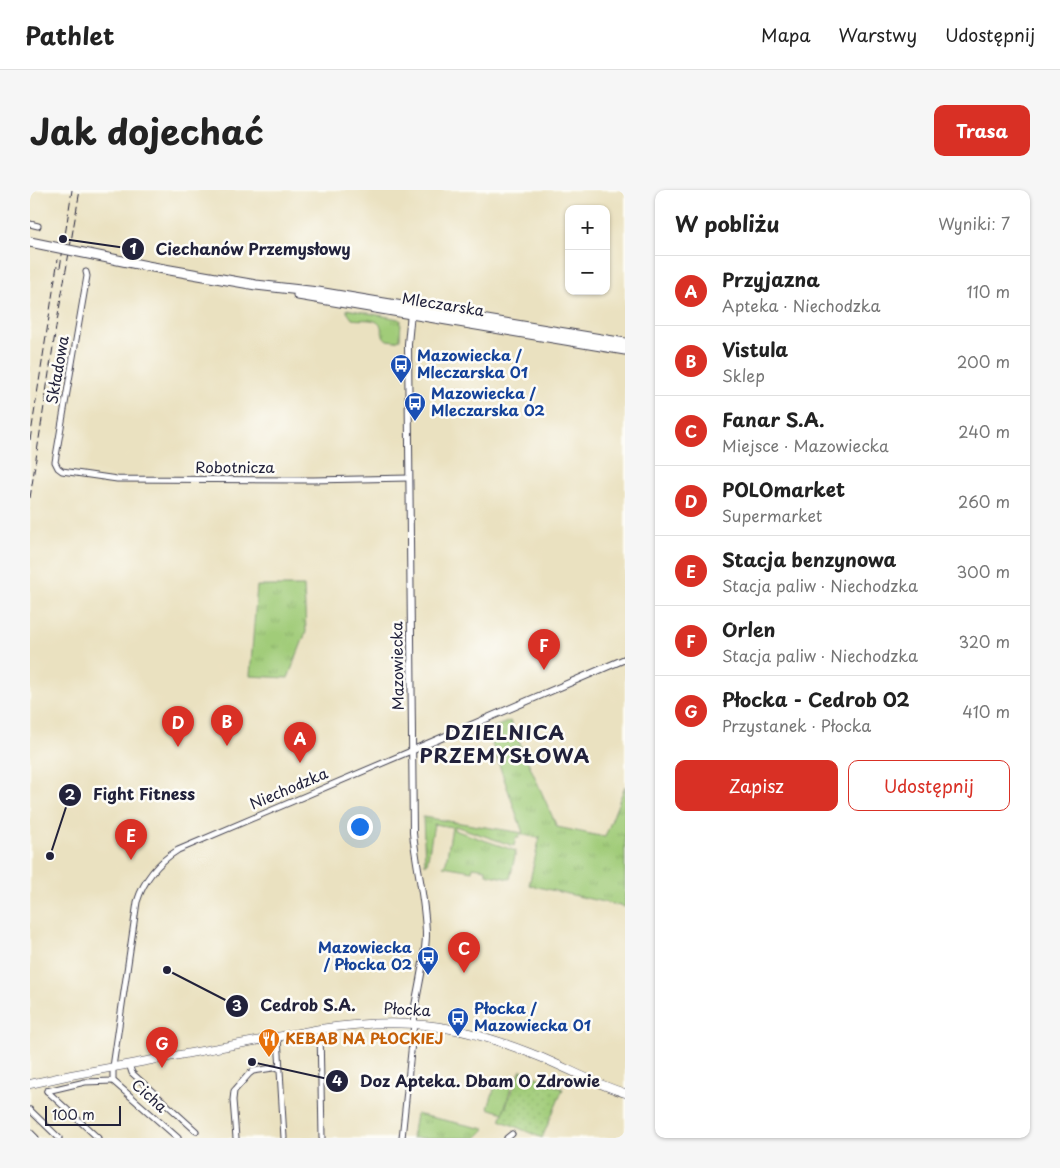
<!DOCTYPE html>
<html lang="pl">
<head>
<meta charset="utf-8">
<style>
  body { margin:0; font-family:"Playpen Sans",sans-serif; background:#f6f6f6; color:#222 }
  .controls { position:absolute; right:15px; top:15px; display:grid; overflow:hidden; border-radius:10px; box-shadow:0 1px 4px #0004 }
  .controls button { width:45px; height:45px; display:grid; place-items:center; padding:0; border:0; border-bottom:1px solid #e0e0e0; background:#fff; color:#222; font:25px sans-serif }
  .scale { position:absolute; left:15px; bottom:12px; width:76px; box-sizing:border-box; padding-left:5px; border:2px solid #22223b; border-top:0; font-size:14px; line-height:18px; white-space:nowrap; color:#22223b; -webkit-text-stroke:4px #fdfcf7; paint-order:stroke }
  .you { position:absolute; left:329px; top:636px; width:18px; height:18px; margin:-12px; border:4px solid #fff; border-radius:50%; background:#1a73e8; box-shadow:0 0 0 8px #1a73e833 }
  .badge { display:grid; place-items:center; width:32px; height:32px; border-radius:50%; background:#d93025; color:#fff; font-size:16px; font-weight:700 }
  .pin { position:absolute; translate:-50% -41px; filter:drop-shadow(0 1px 2px #0008) }
  .pin::after { content:''; position:absolute; top:26px; width:18px; height:15px; background:inherit; clip-path:polygon(0 0,100% 0,50% 100%) }
  .list { margin:0; padding:0; list-style:none }
  h2 { display:flex; justify-content:space-between; align-items:center; height:65px; margin:0; padding:0 20px; font-size:21px }
  h2 small { font-size:16px; font-weight:400; color:#767676 }
  .list li { display:grid; grid-template-columns:32px 1fr auto; gap:15px; align-items:center; box-sizing:border-box; height:70px; padding:0 20px; border-top:1px solid #e0e0e0 }
  .list b { display:block; font-size:19px; white-space:nowrap }
  .list p { margin:0; font-size:16px; white-space:nowrap; color:#767676 }
  .list em { font-size:16px; font-style:normal; color:#767676 }
  .actions { display:flex; gap:10px; padding:15px 20px }
  .actions a { flex:1; padding:11px 0; border:1px solid #d93025; border-radius:10px; text-align:center; font-size:18px; color:#d93025 }
  .actions .main { background:#d93025; color:#fff }
  .map { position:relative; flex:none; width:595px; height:948px; overflow:hidden; border-radius:10px }
  header { display:flex; align-items:center; gap:30px; box-sizing:border-box; height:70px; padding:0 25px; background:#fff; border-bottom:1px solid #e0e0e0 }
  header strong { font-size:24px }
  nav { display:flex; gap:28px; margin-inline-start:auto; font-size:18px }
  .intro { display:flex; align-items:center; justify-content:space-between; box-sizing:border-box; height:120px; padding:0 30px }
  h1 { margin:0; font-size:35px }
  .button { padding:12px 22px; border-radius:10px; background:#d93025; color:#fff; font-size:18px; font-weight:700 }
  main { display:flex; gap:30px; padding:0 30px }
  aside { flex:1; background:#fff; border-radius:10px; box-shadow:0 1px 4px #0004 }
  .map>svg:first-child { display:block }
  .grass { fill:url(#grass-tufts); stroke:#62775a }
  .park { fill:url(#park-dots); stroke:#62775a }
  .pitch { fill:#a1cc79; stroke:#62775a }
  .lines { fill:none; stroke-linecap:round; stroke-linejoin:round }
  .minor-casing { stroke:#403f4f; stroke-width:7 }
  .tertiary-casing { stroke:#403f4f; stroke-width:8 }
  .secondary-casing { stroke:#403f4f; stroke-width:9 }
  .primary-casing { stroke:#403f4f; stroke-width:11 }
  .minor { stroke:#fff; stroke-width:5 }
  .tertiary { stroke:#fff; stroke-width:6 }
  .secondary { stroke:#fff; stroke-width:8 }
  .primary { stroke:#fff; stroke-width:9 }
  .rail { stroke:#22223b; stroke-width:1; stroke-dasharray:8 4; stroke-linecap:butt }
  .primary-bridge-casing { stroke:#403f4f; stroke-width:11; stroke-linecap:butt }
  .primary-bridge { stroke:#fff; stroke-width:9 }
  .labels { text-anchor:middle; stroke-width:5; stroke-linejoin:round; paint-order:stroke }
  .street-label { font-size:15px; fill:#22223b; stroke:#fdfcf7 }
  .transit-label { font-size:15px; font-weight:bold; fill:#164399; stroke:#fdfcf7; text-anchor:start }
  .food-label { font-size:15px; font-weight:bold; fill:#c56008; stroke:#fdfcf7; text-anchor:start }
  .district-label { font-size:20px; font-weight:bold; letter-spacing:1px; fill:#22223b; stroke:#fdfcf7 }
  .leader { fill:none; stroke:#22223b; stroke-width:2 }
  .callout-dot { fill:#22223b; stroke:#fdfcf7; stroke-width:2 }
  .mark-label { font-size:15px; text-anchor:middle; font-weight:bold; fill:#fff }
  .callout-label { font-size:16px; text-anchor:middle; font-weight:bold; fill:#22223b; stroke:#fdfcf7; stroke-width:5; stroke-linejoin:round; paint-order:stroke }
</style>
</head>
<body>
<header>
<strong>Pathlet</strong>
<nav><a>Mapa</a><a>Warstwy</a><a>Udostępnij</a></nav>
</header>
<div class="intro"><h1>Jak dojechać</h1><a class="button">Trasa</a></div>
<main>
<div class="map">
<svg width="595" height="948" viewBox="0 0 595 948">
  <defs>
    <pattern id="grass-tufts" width="24" height="20" patternUnits="userSpaceOnUse" patternTransform="scale(1.25)"><rect width="24" height="20" fill="#a1cc79"/><path d="M3 7l-1-3M5 7V3M7 7l1-3M15 17l-1-3M17 17v-4M19 17l1-3" fill="none" stroke="#8aaf6a"/></pattern>
    <pattern id="park-dots" width="8" height="8" patternUnits="userSpaceOnUse" patternTransform="scale(1.25)"><rect width="8" height="8" fill="#a1cc79"/><path d="M2 2h.1M6 6h.1" fill="none" stroke="#8aaf6a" stroke-width="1.8" stroke-linecap="round"/></pattern>
  </defs>
  <rect width="100%" height="100%" fill="#fdfcf7"/>
  <filter id="ink" filterUnits="userSpaceOnUse"><feTurbulence type="fractalNoise" baseFrequency=".02" numOctaves="2"/><feDisplacementMap in="SourceGraphic" scale="10" xChannelSelector="R" yChannelSelector="G"/><feConvolveMatrix kernelMatrix="1 2 1 2 8 2 1 2 1" color-interpolation-filters="sRGB"/></filter>
  <filter id="wash" filterUnits="userSpaceOnUse"><feTurbulence type="fractalNoise" baseFrequency=".0096" numOctaves="4" result="noise"/><feDisplacementMap in="SourceGraphic" scale="20" xChannelSelector="R" yChannelSelector="G"/><feGaussianBlur stdDeviation="1.12" result="paint"/><feColorMatrix in="noise" values="0 0 0 0 0 0 0 0 0 0 0 0 0 0 0 0 0 1.4 0 .05"/><feComposite in="paint" operator="in"/></filter>
  <g filter="url(#wash)">
    <rect width="100%" height="100%" fill="#eae1c0"/>
    <g class="grass">
      <path d="M 317,119 L 369,129 L 371,130 L 370,149 L 365,151 L 357,150 C 350,145 354,142 350,135 C 345,127 330,131 322,129 L 317,122 Z"/>
      <polygon points="227,396 274,396 276,442 258,488 220,486"/>
      <polygon points="480,531 527,637 575,647 595,596 595,717 499,695 510,646 508,648 490,644 489,648 486,648 484,656 425,636 424,640 486,661 480,689 456,684 456,679 443,677 442,681 413,676 416,672 422,637 404,634 397,674 395,674 393,627 493,643 457,540"/>
      <polygon points="386,924 455,939 446,948 382,948"/>
    </g>
    <polygon class="park" points="491,880 533,899 512,948 470,930"/>
    <polygon class="pitch" points="467,890 482,895 473,923 458,918"/>
  </g>
  <g filter="url(#ink)">
    <g class="lines">
      <g class="minor-casing">
        <g id="minor">
          <polyline points="0,34 8,36"/>
          <polyline points="56,82 57,86 25,272 28,278 32,281 87,289 283,290 379,288"/>
          <polyline points="290,839 292,948"/>
          <polyline points="248,847 254,948"/>
          <polyline points="99,874 102,883 166,941"/>
          <polyline points="17,901 68,948"/>
          <polyline points="17,901 55,892 83,891"/>
          <polyline points="0,920 29,948"/>
          <polyline points="0,942 6,948"/>
          <path d="M 148,948 L 83,891 L 83,877 L 107,712 C 114,689 127,673 148,660 L 381,561"/>
          <polyline points="206,948 203,910 204,901 219,884 223,881 250,877"/>
          <polyline points="372,948 384,833"/>
          <polyline points="477,948 482,944"/>
        </g>
      </g>
      <g class="tertiary-casing">
        <g id="tertiary">
          <path d="M 381,122 L 378,154 L 383,643 C 386,677 396,711 396,746 C 395,771 388,797 384,822 L 384,833"/>
          <polyline points="381,561 595,469"/>
        </g>
      </g>
      <g class="secondary-casing">
        <path id="secondary" d="M 0,894 L 41,885 L 290,839 C 370,827 425,833 500,863 C 532,875 562,893 595,903"/>
      </g>
      <g class="primary-casing">
        <g id="primary">
          <polyline points="117,76 226,95 288,102 595,153"/>
          <polyline points="268,105 595,160"/>
        </g>
      </g>
      <use href="#minor" class="minor"/>
      <use href="#tertiary" class="tertiary"/>
      <use href="#secondary" class="secondary"/>
      <use href="#primary" class="primary"/>
      <g class="rail">
        <polyline points="30,78 42,0"/>
        <polyline points="0,250 28,69"/>
        <polyline points="0,308 26,137 50,0"/>
      </g>
      <g class="primary-bridge-casing">
        <polyline id="primary-bridge" points="0,52 117,76"/>
      </g>
      <use href="#primary-bridge" class="primary-bridge"/>
    </g>
  </g>
  <defs>
    <g id="bus-pin" transform="scale(1.125)"><path d="M0 17L-7.5 6A9.5 9.5 0 1 1 7.5 6Z" fill="#1a4fb4" stroke="#fdfcf7"/><path d="M-5-6H5V4H4V6H2V4H-2V6H-4V4H-5ZM-3.5-4V0h7V-4ZM-3.5 1.2v1.5H-2V1.2ZM2 1.2v1.5H3.5V1.2Z" fill="#fff"/></g>
    <g id="restaurant-pin" transform="scale(1.125)"><path d="M0 17L-7.5 6A9.5 9.5 0 1 1 7.5 6Z" fill="#e8710a" stroke="#fdfcf7"/><path d="M-5-6h1v4h1v-4h1v4h1v-4h1v5L-1.5 .5V6h-2V.5L-5-1ZM5-6V6H3V1.5H1.5Q1.5-4 5-6Z" fill="#fff"/></g>
  </defs>
  <g fill-rule="evenodd">
    <use href="#bus-pin" x="371" y="175"/>
    <use href="#bus-pin" x="385" y="213"/>
    <use href="#bus-pin" x="398" y="767"/>
    <use href="#bus-pin" x="428" y="828"/>
    <use href="#restaurant-pin" x="239" y="849"/>
  </g>
  <g class="labels">
    <g class="street-label">
      <text transform="translate(413 115) rotate(9)" y="5">Mleczarska</text>
      <text transform="translate(28 180) rotate(-80)" y="5">Składowa</text>
      <text x="205" y="283">Robotnicza</text>
      <text transform="translate(368 476) rotate(-91)" y="5">Mazowiecka</text>
      <text transform="translate(259 599) rotate(-23)" y="5">Niechodzka</text>
      <text transform="translate(377 820) rotate(3)" y="5">Płocka</text>
      <text transform="translate(119 906) rotate(42)" y="5">Cicha</text>
    </g>
    <g class="transit-label">
      <text x="387" y="171">Mazowiecka /<tspan x="387" dy="17">Mleczarska 01</tspan></text>
      <text x="401" y="209">Mazowiecka /<tspan x="401" dy="17">Mleczarska 02</tspan></text>
      <text x="382" y="763" text-anchor="end">Mazowiecka<tspan x="382" dy="17">/ Płocka 02</tspan></text>
      <text x="444" y="824">Płocka /<tspan x="444" dy="17">Mazowiecka 01</tspan></text>
    </g>
    <g class="food-label">
      <text x="255" y="854">KEBAB NA PŁOCKIEJ</text>
    </g>
    <g class="district-label">
      <text x="475" y="550">DZIELNICA<tspan x="475" dy="23">PRZEMYSŁOWA</tspan></text>
    </g>
  </g>
  <path class="leader" d="M33 49L103 59M20 666L40 605M137 780L207 816M222 872L307 891"/>
  <g class="callout-dot">
    <circle cx="33" cy="49" r="5"/>
    <circle cx="20" cy="666" r="5"/>
    <circle cx="137" cy="780" r="5"/>
    <circle cx="222" cy="872" r="5"/>
    <circle cx="103" cy="59" r="12"/>
    <circle cx="40" cy="605" r="12"/>
    <circle cx="207" cy="816" r="12"/>
    <circle cx="307" cy="891" r="12"/>
  </g>
  <g class="mark-label">
    <text x="103" y="64">1</text>
    <text x="40" y="610">2</text>
    <text x="207" y="821">3</text>
    <text x="307" y="896">4</text>
  </g>
  <g class="callout-label">
    <text x="223" y="65">Ciechanów Przemysłowy</text>
    <text x="114" y="610">Fight Fitness</text>
    <text x="278" y="821">Cedrob S.A.</text>
    <text x="450" y="897">Doz Apteka. Dbam O Zdrowie</text>
  </g>
</svg>
<div class="controls">
<button>+</button>
<button>−</button>
</div>
<div class="scale">100 m</div>
<div class="you"></div>
<div class="pin badge" style="left:270px;top:573px">A</div>
<div class="pin badge" style="left:197px;top:556px">B</div>
<div class="pin badge" style="left:434px;top:783px">C</div>
<div class="pin badge" style="left:148px;top:557px">D</div>
<div class="pin badge" style="left:101px;top:670px">E</div>
<div class="pin badge" style="left:514px;top:480px">F</div>
<div class="pin badge" style="left:132px;top:878px">G</div>
</div>
<aside>
<h2>W pobliżu<small>Wyniki: 7</small></h2>
<ul class="list">
<li><span class="badge">A</span><div><b>Przyjazna</b><p>Apteka · Niechodzka</p></div><em>110 m</em></li>
<li><span class="badge">B</span><div><b>Vistula</b><p>Sklep</p></div><em>200 m</em></li>
<li><span class="badge">C</span><div><b>Fanar S.A.</b><p>Miejsce · Mazowiecka</p></div><em>240 m</em></li>
<li><span class="badge">D</span><div><b>POLOmarket</b><p>Supermarket</p></div><em>260 m</em></li>
<li><span class="badge">E</span><div><b>Stacja benzynowa</b><p>Stacja paliw · Niechodzka</p></div><em>300 m</em></li>
<li><span class="badge">F</span><div><b>Orlen</b><p>Stacja paliw · Niechodzka</p></div><em>320 m</em></li>
<li><span class="badge">G</span><div><b>Płocka - Cedrob 02</b><p>Przystanek · Płocka</p></div><em>410 m</em></li>
</ul>
<div class="actions"><a class="main">Zapisz</a><a>Udostępnij</a></div>
</aside>
</main>
</body>
</html>
